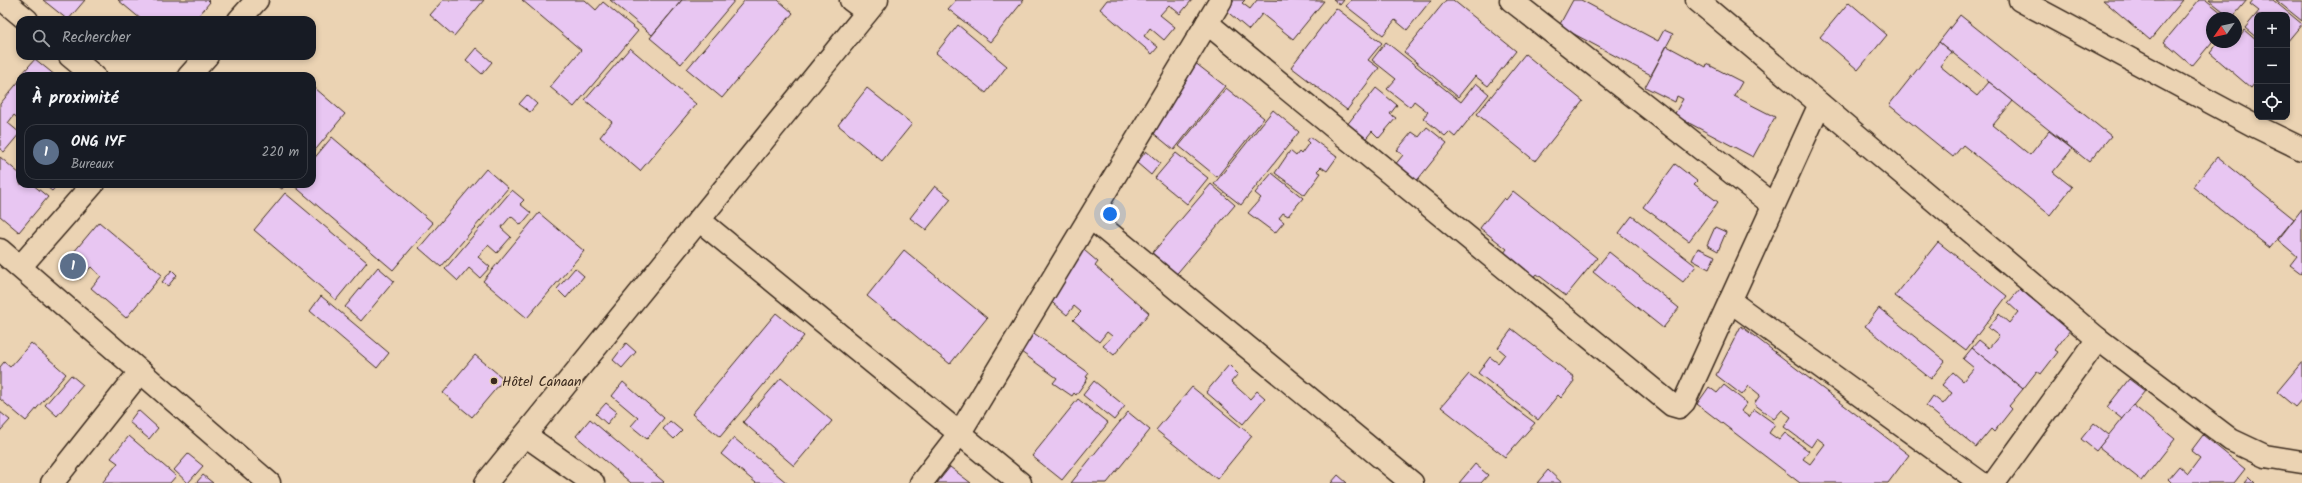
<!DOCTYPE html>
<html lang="fr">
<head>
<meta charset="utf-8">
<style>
  body { margin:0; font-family:Kalam,sans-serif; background:#242831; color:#f1f3f6 }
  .controls { position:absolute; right:12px; top:12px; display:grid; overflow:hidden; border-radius:8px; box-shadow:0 2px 6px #0003 }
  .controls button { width:36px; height:36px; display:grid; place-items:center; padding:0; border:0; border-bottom:1px solid #363941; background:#171b24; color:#f1f3f6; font:20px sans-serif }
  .compass { position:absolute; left:2206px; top:12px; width:36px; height:36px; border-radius:50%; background:#171b24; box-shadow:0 2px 6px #0003; rotate:236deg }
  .you { position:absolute; left:1110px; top:214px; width:14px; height:14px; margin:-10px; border:3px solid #fff; border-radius:50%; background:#1a73e8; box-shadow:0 0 0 6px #1a73e833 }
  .badge { display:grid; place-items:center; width:26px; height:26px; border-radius:50%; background:#d93025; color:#fff; font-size:13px; font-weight:700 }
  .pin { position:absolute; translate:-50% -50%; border:2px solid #fff; box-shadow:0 1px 4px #0006 }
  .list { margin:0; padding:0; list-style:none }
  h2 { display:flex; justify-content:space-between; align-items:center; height:52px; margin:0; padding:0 16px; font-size:17px }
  h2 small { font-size:13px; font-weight:400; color:#9ea1a6 }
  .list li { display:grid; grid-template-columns:26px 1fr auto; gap:12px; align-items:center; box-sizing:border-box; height:56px; margin:0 8px 8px; padding:0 8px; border:1px solid #363941; border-radius:12px }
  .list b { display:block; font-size:15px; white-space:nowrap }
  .list p { margin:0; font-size:13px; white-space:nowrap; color:#9ea1a6 }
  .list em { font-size:13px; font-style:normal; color:#9ea1a6 }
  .icon { flex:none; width:22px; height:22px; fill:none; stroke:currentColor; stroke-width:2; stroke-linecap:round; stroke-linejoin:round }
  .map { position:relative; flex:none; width:2302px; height:483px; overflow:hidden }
  .search { position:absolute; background:#171b24; box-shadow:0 2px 6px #0003; left:16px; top:16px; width:300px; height:44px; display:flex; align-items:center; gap:10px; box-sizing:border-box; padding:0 14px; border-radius:12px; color:#9ea1a6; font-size:15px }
  .panel { position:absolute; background:#171b24; box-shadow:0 2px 6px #0003; left:16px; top:72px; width:300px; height:116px; border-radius:12px }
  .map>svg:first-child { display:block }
  .building { fill:#e8c6f2; stroke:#3b2a1e }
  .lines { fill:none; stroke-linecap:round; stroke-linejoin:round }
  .minor-casing { stroke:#3b2a1e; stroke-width:25 }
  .minor { stroke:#ebd3b3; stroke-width:22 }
  .poi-dot { fill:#3b2a1e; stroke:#ebd3b3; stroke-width:1.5 }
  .labels { text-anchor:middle; stroke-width:3; stroke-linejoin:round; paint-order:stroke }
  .poi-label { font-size:14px; fill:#3b2a1e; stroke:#ebd3b3; text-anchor:start }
</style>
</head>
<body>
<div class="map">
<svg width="2302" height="483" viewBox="0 0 2302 483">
  <rect width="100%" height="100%" fill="#ebd3b3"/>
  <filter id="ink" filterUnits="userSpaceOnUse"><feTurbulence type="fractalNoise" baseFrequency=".025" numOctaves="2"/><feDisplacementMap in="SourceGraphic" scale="8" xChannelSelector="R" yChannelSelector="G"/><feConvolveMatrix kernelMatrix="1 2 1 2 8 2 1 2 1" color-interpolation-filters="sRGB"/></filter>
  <g filter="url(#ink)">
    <g class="building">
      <polygon points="43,0 85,0 68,20"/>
      <polygon points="118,0 208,0 210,2 195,20 142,20"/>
      <polygon points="443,0 484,0 454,36 430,15"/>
      <polygon points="522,0 585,0 596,10 603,2 638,31 574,107 550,87 581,50"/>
      <polygon points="610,0 682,0 652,35"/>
      <polygon points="682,0 735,0 681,64 650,38"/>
      <polygon points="745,0 778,0 793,13 722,98 687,69"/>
      <polygon points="956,0 1024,0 990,42 948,9"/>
      <polygon points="1107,0 1192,0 1180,14 1169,5 1160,15 1175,27 1164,40 1150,28 1144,36 1158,47 1152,54 1100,9"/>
      <polygon points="1231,0 1245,0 1242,3 1250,9 1257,0 1324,1 1293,39 1262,14 1249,30 1224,9"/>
      <polygon points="1333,0 1344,0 1340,5"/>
      <polygon points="1351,0 1431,0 1407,30 1395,20 1383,35 1346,6"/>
      <polygon points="1446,0 1453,0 1516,51 1488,86 1475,76 1458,97 1404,52"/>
      <polygon points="1573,0 1581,0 1658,41 1664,30 1673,34 1651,75 1559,26"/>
      <polygon points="2103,0 2183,0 2150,40"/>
      <polygon points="2199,0 2206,0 2228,18 2212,18 2212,42 2192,66 2164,42"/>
      <polygon points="2209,0 2247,0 2232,18"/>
      <polygon points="2253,0 2273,0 2302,24 2287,42 2287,15 2257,15 2257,38 2245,28 2259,11 2250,4"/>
      <polygon points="2276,0 2302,0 2302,21"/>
      <polygon points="1849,2 1887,35 1858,70 1820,37"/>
      <polygon points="1336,8 1382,43 1368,60 1379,68 1347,110 1291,67"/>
      <polygon points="1960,15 2111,136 2089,162 1939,42"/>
      <polygon points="958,25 1007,66 986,93 936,53"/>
      <polygon points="2244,30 2257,41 2257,80 2251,88 2210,53 2219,42 2236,42"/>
      <polygon points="1386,42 1461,102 1476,83 1489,94 1455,137 1449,132 1445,136 1423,118 1428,112 1414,101 1410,107 1387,89 1396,79 1372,60"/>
      <polygon points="1939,42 1951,52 1940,66 1977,96 1989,82 2013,101 1993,125 2030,155 2049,131 2072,149 2053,172 2072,187 2050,215 1963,145 1953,157 1889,105"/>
      <polygon points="1667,46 1706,67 1707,64 1742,82 1734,96 1775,117 1753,157 1674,115 1683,99 1677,96 1675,102 1645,87"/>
      <polygon points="476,48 492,62 482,74 466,60"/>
      <polygon points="630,48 696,104 640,171 600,137 612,122 585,100"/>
      <polygon points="1525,54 1583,101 1535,161 1477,114"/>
      <polygon points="35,59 56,76 24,76 22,74"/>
      <polygon points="1194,62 1225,86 1174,150 1152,132"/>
      <polygon points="20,80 20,120 14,115 8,123 20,133 4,152 0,149 0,104"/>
      <polygon points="315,88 345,114 312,154 312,92"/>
      <polygon points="867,88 912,124 882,161 838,125"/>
      <polygon points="1226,88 1264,118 1217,177 1179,146"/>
      <polygon points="1376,88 1397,105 1390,114 1396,118 1379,138 1372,131 1364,141 1346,126"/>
      <polygon points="527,95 537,104 530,112 519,104"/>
      <polygon points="1273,110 1299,132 1241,205 1214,184"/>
      <polygon points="1427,127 1447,143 1415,183 1394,166 1403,155 1397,150 1412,132 1419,137"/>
      <polygon points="332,137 433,223 393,270 292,184 312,184 312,161"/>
      <polygon points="1310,137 1337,157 1327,171 1321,167 1317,171 1321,173 1305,195 1275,173 1290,151 1296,156 1299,152 1301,154 1309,143 1307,141"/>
      <polygon points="1146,151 1160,163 1151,175 1137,163"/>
      <polygon points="1176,153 1208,178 1187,204 1155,178"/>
      <polygon points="0,157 20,174 20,184 32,184 48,197 19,232 0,216"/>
      <polygon points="2217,157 2294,219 2270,248 2193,187"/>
      <polygon points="1675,164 1697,181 1694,184 1718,202 1689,241 1643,207"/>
      <polygon points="486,169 508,188 441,267 419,248"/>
      <polygon points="1272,173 1303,198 1288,216 1283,213 1279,218 1284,222 1275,233 1248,213 1261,198 1255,193"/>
      <polygon points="43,184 58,184 52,191"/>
      <polygon points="275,184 286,184 282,189"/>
      <polygon points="1211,184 1235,205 1173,278 1149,257"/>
      <polygon points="935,186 951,199 926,230 910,218"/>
      <polygon points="512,190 524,200 520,204 531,213 521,225 511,216 501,228 511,237 497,253 488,245 478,257 490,267 480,278 469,268 458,281 445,269"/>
      <polygon points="1513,191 1597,258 1566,296 1537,274 1530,282 1500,258 1507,249 1480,228 1504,198 1506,200"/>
      <polygon points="285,193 367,262 336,300 254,230"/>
      <polygon points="2302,209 2302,274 2290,265 2297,256 2278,240"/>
      <polygon points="539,213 584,251 527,318 483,281"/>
      <polygon points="1632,216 1696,266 1683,282 1619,233"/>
      <polygon points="99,222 162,275 126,318 91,288 101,276 91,267 80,279 63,265"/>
      <polygon points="1715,227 1726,232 1718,251 1707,245"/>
      <polygon points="1938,242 2007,296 1966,350 1895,296"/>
      <polygon points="1078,245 1098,262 1095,266 1149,313 1114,355 1103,346 1112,336 1107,332 1099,342 1073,320 1081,312 1074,306 1067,315 1047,298"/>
      <polygon points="1698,248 1715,256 1709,269 1692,260"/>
      <polygon points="904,250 987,318 950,364 867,296"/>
      <polygon points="1609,252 1679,308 1663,328 1593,272"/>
      <polygon points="378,267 394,281 361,321 345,307"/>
      <polygon points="575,268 584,276 566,298 557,289"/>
      <polygon points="172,270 177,275 168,286 162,282"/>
      <polygon points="2020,289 2070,330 2055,350 2058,352 2041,374 2037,371 2023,389 1972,348 1979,340 1989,348 1999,336 1988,328 1999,314 2009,323 2018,312 2008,303"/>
      <polygon points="321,296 389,353 377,368 310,311"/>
      <polygon points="1879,308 1945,361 1931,379 1865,326"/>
      <polygon points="776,313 804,336 720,437 692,414"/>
      <polygon points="1741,326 1909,455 1888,483 1800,483 1697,404 1709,387 1717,393 1724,385 1747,403 1741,411 1749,417 1754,409 1775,424 1769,433 1779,440 1785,433 1809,451 1803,459 1810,464 1825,444 1817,438 1811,447 1784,427 1791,417 1782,410 1774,419 1754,404 1760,395 1749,386 1742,395 1716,375"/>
      <polygon points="1512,329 1574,377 1573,379 1574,381 1561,398 1558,395 1538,420 1478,373 1490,357 1498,363 1505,354 1498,348"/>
      <polygon points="1031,331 1089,373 1086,377 1088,378 1076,395 1074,393 1072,396 1053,383 1057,378 1017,349"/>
      <polygon points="31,343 66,374 26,421 0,399 0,367 4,362 10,367"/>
      <polygon points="626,343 636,352 622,368 613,360"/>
      <polygon points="1972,348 2023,389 2009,406 2012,409 1994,432 1991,429 1976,447 1926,406 1933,396 1943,404 1952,393 1942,385 1953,372 1963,381 1974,368 1963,359"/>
      <polygon points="475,355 504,379 472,417 443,393"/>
      <polygon points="2302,362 2302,399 2295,407 2277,392"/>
      <polygon points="1229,365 1238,374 1231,382 1250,399 1257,391 1265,398 1243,424 1206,392"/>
      <polygon points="1469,374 1535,423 1505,457 1441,407"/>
      <polygon points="71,375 83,385 57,416 45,405"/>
      <polygon points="781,378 832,421 794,466 743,422"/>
      <polygon points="2129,379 2145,391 2122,419 2107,407"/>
      <polygon points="1094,381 1125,406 1114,420 1083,395"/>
      <polygon points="623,382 664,418 647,439 631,426 638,418 612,396"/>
      <polygon points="1192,387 1252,436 1217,479 1156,430"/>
      <polygon points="1078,399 1108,423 1062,480 1032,456"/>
      <polygon points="606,403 617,412 607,424 596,414"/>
      <polygon points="2133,405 2175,439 2142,481 2099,447"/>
      <polygon points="138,410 158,428 149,439 129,422"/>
      <polygon points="0,412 10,420 0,431"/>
      <polygon points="1128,412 1150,430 1107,483 1071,483"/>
      <polygon points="590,419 664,482 663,483 631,483 576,436"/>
      <polygon points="670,421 682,431 674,439 663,429"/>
      <polygon points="2094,423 2109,435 2096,451 2081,439"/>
      <polygon points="2203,435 2245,469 2234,483 2172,483 2168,479 2179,466 2188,474 2200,458 2191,451"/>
      <polygon points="129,436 176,476 170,483 102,483 118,463 111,458"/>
      <polygon points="734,438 787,483 756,483 721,454"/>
      <polygon points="188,454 203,466 188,483 174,470"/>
      <polygon points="1475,464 1488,475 1481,483 1459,483"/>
      <polygon points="950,467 971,483 937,483"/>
      <polygon points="1548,470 1562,483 1537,483"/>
      <polygon points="203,475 213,483 196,483"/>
      <polygon points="1338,475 1347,483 1331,483"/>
      <polygon points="2249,477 2255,483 2244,483"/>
    </g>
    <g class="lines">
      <g class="minor-casing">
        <g id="minor">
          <polyline points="3,0 27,20"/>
          <polyline points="851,0 867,12"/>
          <polyline points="1511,0 1773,205"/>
          <polyline points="1697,0 2098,339 2231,440 2265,456 2302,462"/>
          <polyline points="2020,0 2253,125 2302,149"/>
          <polyline points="239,20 257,0"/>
          <polyline points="1207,23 1672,405 1679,407 1684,402 1820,104"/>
          <polyline points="70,56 94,76"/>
          <polyline points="189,76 207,56"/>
          <polyline points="1091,218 1412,483"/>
          <polyline points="699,220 1020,483"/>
          <polyline points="0,250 269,483"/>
          <polyline points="20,267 93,184"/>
          <polyline points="1730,301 1981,483"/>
          <polyline points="525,435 593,483"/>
          <polyline points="52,483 140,372"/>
          <polyline points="486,483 877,0"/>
          <polyline points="921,483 959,434 1221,0"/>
          <polyline points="1994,483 2098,339"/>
        </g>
      </g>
      <use href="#minor" class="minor"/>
    </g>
  </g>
  <circle class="poi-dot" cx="494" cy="381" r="4"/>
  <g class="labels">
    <g class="poi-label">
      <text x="502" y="386">Hôtel Canaan</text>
    </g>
  </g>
</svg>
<div class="controls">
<button>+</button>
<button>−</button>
<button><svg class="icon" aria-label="locate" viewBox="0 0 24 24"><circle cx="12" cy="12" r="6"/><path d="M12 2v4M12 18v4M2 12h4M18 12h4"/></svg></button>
</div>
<svg class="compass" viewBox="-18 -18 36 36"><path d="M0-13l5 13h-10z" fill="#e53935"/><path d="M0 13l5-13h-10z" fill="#9ea1a6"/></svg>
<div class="you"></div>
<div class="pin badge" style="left:73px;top:266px;background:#5c6f8a">1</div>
<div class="search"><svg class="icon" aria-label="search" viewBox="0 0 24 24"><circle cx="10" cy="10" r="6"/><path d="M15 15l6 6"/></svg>Rechercher</div>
<section class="panel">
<h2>À proximité<small></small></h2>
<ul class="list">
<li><span class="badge" style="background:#5c6f8a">1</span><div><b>ONG IYF</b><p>Bureaux</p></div><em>220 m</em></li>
</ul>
</section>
</div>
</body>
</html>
